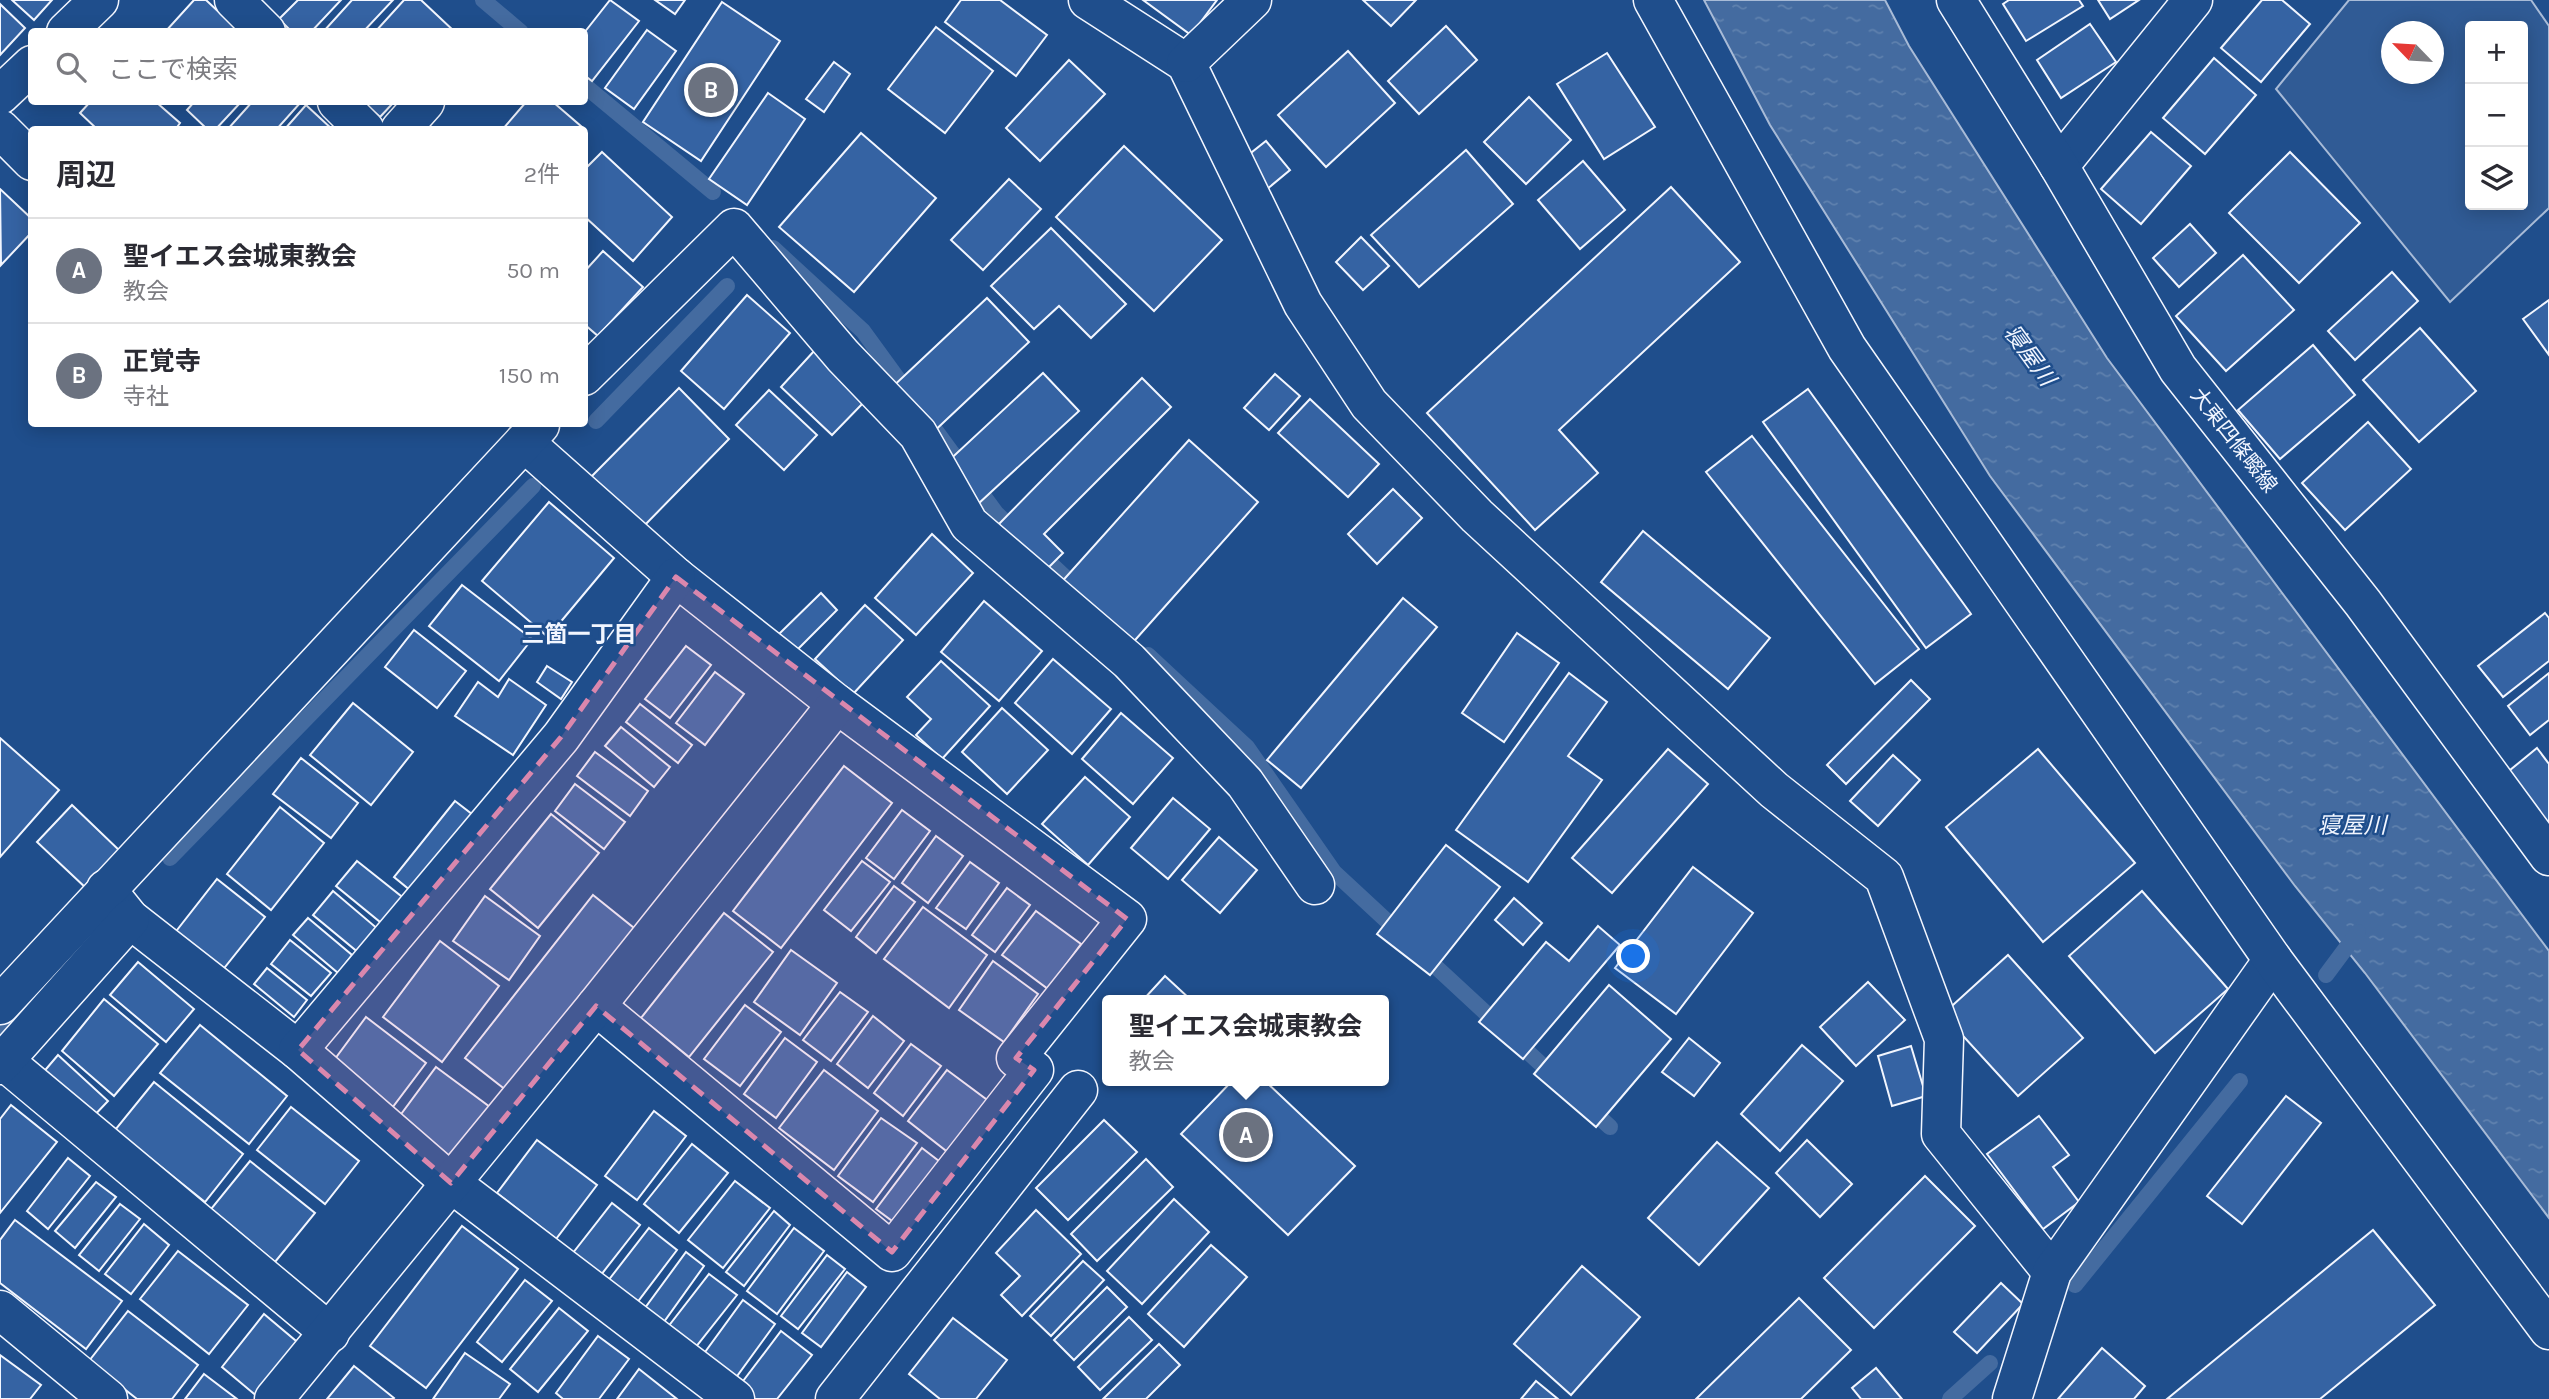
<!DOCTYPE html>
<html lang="ja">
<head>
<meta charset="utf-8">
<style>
  body { margin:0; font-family:Karla,"Noto Sans JP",sans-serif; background:#f7f7f7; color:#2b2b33 }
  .controls { position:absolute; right:21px; top:21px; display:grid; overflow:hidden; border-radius:7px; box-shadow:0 4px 18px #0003 }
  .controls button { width:63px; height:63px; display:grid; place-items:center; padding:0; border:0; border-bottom:2px solid #e1e1e2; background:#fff; color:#2b2b33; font:35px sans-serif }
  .compass { position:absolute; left:2381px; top:21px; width:63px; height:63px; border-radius:50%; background:#fff; box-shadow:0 4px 18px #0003; rotate:295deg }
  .you { position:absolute; left:1634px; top:957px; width:24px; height:24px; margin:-18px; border:5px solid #fff; border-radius:50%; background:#1a73e8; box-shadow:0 0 0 10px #1a73e833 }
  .badge { display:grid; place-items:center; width:46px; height:46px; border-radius:50%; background:#d93025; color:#fff; font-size:23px; font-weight:700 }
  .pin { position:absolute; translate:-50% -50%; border:4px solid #fff; box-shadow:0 2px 7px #0006 }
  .popup { position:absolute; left:1102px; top:995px; width:287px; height:91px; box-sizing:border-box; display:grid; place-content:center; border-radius:7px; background:#fff; filter:drop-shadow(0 2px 5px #0005); font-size:23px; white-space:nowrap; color:#7c7c81 }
  .popup b { font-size:26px; color:#2b2b33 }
  .popup::after { content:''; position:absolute; left:50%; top:100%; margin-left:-14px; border:14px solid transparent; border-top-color:#fff }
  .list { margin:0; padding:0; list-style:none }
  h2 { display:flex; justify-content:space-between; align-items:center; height:91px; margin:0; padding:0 28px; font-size:30px }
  h2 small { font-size:23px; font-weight:400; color:#7c7c81 }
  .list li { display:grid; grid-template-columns:46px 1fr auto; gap:21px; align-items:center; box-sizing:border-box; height:105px; padding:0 28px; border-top:2px solid #e1e1e2 }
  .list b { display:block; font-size:26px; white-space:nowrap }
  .list p { margin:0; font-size:23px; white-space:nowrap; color:#7c7c81 }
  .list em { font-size:23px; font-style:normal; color:#7c7c81 }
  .icon { flex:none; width:38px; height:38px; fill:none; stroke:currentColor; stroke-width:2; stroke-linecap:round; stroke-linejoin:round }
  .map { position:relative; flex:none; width:2549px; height:1399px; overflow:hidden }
  .search { position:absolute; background:#fff; box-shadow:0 4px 18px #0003; left:28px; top:28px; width:560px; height:77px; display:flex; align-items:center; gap:18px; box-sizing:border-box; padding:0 24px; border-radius:7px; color:#7c7c81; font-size:26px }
  .panel { position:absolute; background:#fff; box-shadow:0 4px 18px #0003; left:28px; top:126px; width:560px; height:301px; border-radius:7px }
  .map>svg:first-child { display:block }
  .garden { fill:#305b95; stroke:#a8bbd7; stroke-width:2; fill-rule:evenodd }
  .water { fill:url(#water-ripples); stroke:#a8bbd7; stroke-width:2 }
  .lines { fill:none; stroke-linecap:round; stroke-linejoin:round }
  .stream { stroke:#446ba0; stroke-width:16 }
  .building { fill:#3563a3; stroke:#f2f6ff; stroke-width:2 }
  .minor-casing { stroke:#f2f6ff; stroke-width:41 }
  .tertiary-casing { stroke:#f2f6ff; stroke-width:41 }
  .secondary-casing { stroke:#f2f6ff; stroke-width:41 }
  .minor { stroke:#1f4e8c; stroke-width:38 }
  .tertiary { stroke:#1f4e8c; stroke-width:38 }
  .secondary { stroke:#1f4e8c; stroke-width:38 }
  .marked { fill:#da87ad; fill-opacity:0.2; stroke:#da87ad; stroke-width:5; stroke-dasharray:14 9; stroke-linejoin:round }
  .labels { text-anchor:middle; stroke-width:5; stroke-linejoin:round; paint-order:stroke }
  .street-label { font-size:21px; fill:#f2f6ff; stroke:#1f4e8c }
  .water-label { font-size:23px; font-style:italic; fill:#f2f6ff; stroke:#1f4e8c }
  .neighbourhood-label { font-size:23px; font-weight:bold; fill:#f2f6ff; stroke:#1f4e8c }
</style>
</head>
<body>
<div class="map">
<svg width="2549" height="1399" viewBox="0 0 2549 1399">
  <defs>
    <pattern id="water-ripples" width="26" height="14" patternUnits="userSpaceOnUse" patternTransform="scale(1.75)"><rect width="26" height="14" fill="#446ba0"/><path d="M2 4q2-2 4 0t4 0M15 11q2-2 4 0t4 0" fill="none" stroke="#5f81ae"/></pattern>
  </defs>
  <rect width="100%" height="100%" fill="#1f4e8c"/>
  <path class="garden" d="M 2349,0 L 2531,0 L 2549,26 L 2549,208 L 2450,302 L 2276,89 ZM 2470,26 L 2523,26 L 2523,205 L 2470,205 ZM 2392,32 L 2434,32 L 2434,74 L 2392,74 Z"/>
  <polygon class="water" points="1704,0 1885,0 1909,46 2107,358 2549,951 2549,1218 2365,973 2295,886 1990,476 1770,125"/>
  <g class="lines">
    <g class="stream">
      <polyline points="483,0 521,32"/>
      <polyline points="584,85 713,192"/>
      <polyline points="773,248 863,331 911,397"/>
      <polyline points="596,421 727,286"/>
      <polyline points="933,427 996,513 1019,535"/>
      <polyline points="1036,550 1081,592"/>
      <polyline points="1148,655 1247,747 1334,872 1402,935"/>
      <polyline points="170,858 533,486"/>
      <polyline points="1421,953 1556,1078"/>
      <polyline points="2326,975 2358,932"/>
      <polyline points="0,1029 20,1009"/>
      <polyline points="1588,1107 1610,1127"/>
      <polyline points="2075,1285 2240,1081"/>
      <polyline points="1950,1399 1990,1363"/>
    </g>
  </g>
  <g class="building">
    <polygon points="12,0 52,0 34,20"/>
    <polygon points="194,0 206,0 240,32 165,32"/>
    <polygon points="298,0 341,0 311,32 292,32 279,19"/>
    <polygon points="352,0 393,0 363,32 323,32"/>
    <polygon points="404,0 421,0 455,32 375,32"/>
    <polygon points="610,0 639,21 592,81 584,75 584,33"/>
    <polygon points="655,0 685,0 675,14"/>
    <polygon points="961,0 1000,0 1047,35 1016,76 945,22"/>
    <polygon points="1143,0 1217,0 1191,35"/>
    <polygon points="1363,0 1416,0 1391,26"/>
    <polygon points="2009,0 2079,0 2083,6 2026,41 2003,4"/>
    <polygon points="2098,0 2139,0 2110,19"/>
    <polygon points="2262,0 2282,0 2310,24 2261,82 2221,48"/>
    <polygon points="722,2 780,41 701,161 643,122"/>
    <polygon points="0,4 25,28 0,55"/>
    <polygon points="2090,24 2116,62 2061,98 2037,60"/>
    <polygon points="1446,26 1477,60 1419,114 1388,81"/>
    <polygon points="936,27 993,71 945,133 888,89"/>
    <polygon points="647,30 676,51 634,109 605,88"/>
    <polygon points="1348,51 1395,103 1326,167 1278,115"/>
    <polygon points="1607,53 1655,127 1604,159 1557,84"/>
    <polygon points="2214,58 2256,95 2205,154 2163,118"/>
    <polygon points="1069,60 1105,94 1040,161 1006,128"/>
    <polygon points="834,62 850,74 824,112 806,99"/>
    <polygon points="768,93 805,119 747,205 709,179"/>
    <polygon points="1529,97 1571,140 1526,184 1484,142"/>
    <polygon points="90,102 156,102 180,123 175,130 98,130 80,113"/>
    <polygon points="194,102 241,102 215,130 208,130 187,110"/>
    <polygon points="252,102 301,102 276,130 227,130"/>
    <polygon points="363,102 394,102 380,117"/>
    <polygon points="526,102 553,102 582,127 580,130 502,130"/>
    <polygon points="306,105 333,130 284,130"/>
    <polygon points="2151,132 2191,166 2141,224 2101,189"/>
    <polygon points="861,133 936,198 854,292 779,227"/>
    <polygon points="1266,141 1290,170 1266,190 1242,160"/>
    <polygon points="1124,146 1222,240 1154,311 1056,217"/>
    <polygon points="1466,150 1513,204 1419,287 1371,235"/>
    <polygon points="602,152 672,217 633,261 584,216 584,170"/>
    <polygon points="2290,152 2360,223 2299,283 2229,213"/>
    <polygon points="1583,161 1625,210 1580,249 1538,200"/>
    <polygon points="1009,179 1041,209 983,270 951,240"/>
    <polygon points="1671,187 1740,262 1559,430 1598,473 1535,530 1427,413"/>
    <polygon points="0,189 32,219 32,232 1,265"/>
    <polygon points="2190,224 2216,253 2179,287 2153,258"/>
    <polygon points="1051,228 1126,304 1091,338 1059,306 1034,329 991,286"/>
    <polygon points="1361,237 1389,266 1363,290 1336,262"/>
    <polygon points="603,251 643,287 598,336 584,324 584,272"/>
    <polygon points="2243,255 2294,310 2226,371 2176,316"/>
    <polygon points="2392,272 2418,301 2355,360 2328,331"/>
    <polygon points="747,295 790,333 724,409 681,371"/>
    <polygon points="987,298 1029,342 929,436 887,392"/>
    <polygon points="2549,300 2549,355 2523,319"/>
    <polygon points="2420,328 2476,391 2419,442 2363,380"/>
    <polygon points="2313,345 2355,395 2280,459 2238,410"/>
    <polygon points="815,350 867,399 832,435 781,387"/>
    <polygon points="1043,373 1079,411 978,504 943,466"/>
    <polygon points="1275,374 1300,396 1269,430 1244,408"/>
    <polygon points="1142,378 1171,407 1044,534 1063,553 1044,572 997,526"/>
    <polygon points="679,388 729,439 640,530 589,479"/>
    <polygon points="1808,389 1971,614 1926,648 1763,422"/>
    <polygon points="769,390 817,435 784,470 736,425"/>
    <polygon points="1310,399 1379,464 1348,497 1278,433"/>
    <polygon points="2368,422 2411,469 2345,530 2302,483"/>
    <polygon points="1752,436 1919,649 1875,684 1706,472"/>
    <polygon points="1189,440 1258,502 1128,648 1058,586"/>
    <polygon points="1393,489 1422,518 1377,564 1348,534"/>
    <polygon points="549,502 614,558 548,637 482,581"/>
    <polygon points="1643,531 1770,638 1728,689 1601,582"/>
    <polygon points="932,534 973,573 916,635 875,598"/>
    <polygon points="462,585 532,639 499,681 429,626"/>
    <polygon points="821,593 837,610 796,651 779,634"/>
    <polygon points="1403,598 1437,627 1301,788 1267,760"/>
    <polygon points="984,601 1042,651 999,701 941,652"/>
    <polygon points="865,605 903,640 853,694 815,659"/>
    <polygon points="2545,613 2549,618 2549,661 2503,697 2478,666"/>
    <polygon points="414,630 466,671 437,708 385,667"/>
    <polygon points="1517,633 1559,663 1504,742 1462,713"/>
    <polygon points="686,646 711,665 670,718 645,699"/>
    <polygon points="1053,659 1111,709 1072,754 1015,703"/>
    <polygon points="941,661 990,706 942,759 916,735 931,719 907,697"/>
    <polygon points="547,666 572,682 561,699 537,682"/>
    <polygon points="715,672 744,694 705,745 676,723"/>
    <polygon points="1569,673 1607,702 1568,756 1602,780 1528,882 1456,830"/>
    <polygon points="2549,673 2549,720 2530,735 2508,706"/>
    <polygon points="509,679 546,705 513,755 455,716 478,682 498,697"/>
    <polygon points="1911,680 1930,699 1846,784 1827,765"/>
    <polygon points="353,703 413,752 371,805 310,755"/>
    <polygon points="640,704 692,745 678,763 626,722"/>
    <polygon points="1002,708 1048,750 1007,794 962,752"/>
    <polygon points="1121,713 1173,758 1133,804 1082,759"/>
    <polygon points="621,727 670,767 654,787 605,746"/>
    <polygon points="0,738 59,790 0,857"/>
    <polygon points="2537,748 2549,764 2549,832 2504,775"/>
    <polygon points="1668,749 1708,784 1612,893 1572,858"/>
    <polygon points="2038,749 2135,863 2043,942 1946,827"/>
    <polygon points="595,752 648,791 630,816 577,776"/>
    <polygon points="1893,755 1920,780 1878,826 1850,801"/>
    <polygon points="301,758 358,803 331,838 273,794"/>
    <polygon points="844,766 892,803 781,948 733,911"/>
    <polygon points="1085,777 1130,817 1088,865 1042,824"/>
    <polygon points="575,784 625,822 604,849 555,811"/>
    <polygon points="1173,798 1210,829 1168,879 1131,848"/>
    <polygon points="455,801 477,818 416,895 394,877"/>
    <polygon points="72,805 121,852 87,889 37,842"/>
    <polygon points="280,807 324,843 271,910 227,874"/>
    <polygon points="902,810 930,831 894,879 866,858"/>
    <polygon points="551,814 599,853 538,928 490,889"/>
    <polygon points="936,836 963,856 928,903 902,883"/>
    <polygon points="1219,837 1257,870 1220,913 1182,880"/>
    <polygon points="1446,845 1500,887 1430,975 1377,934"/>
    <polygon points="357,861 406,900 385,926 336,886"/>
    <polygon points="862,861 890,882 851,931 824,910"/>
    <polygon points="970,862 999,883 966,929 936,908"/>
    <polygon points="1693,867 1753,913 1676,1014 1615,968"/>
    <polygon points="217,879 265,917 217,977 170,939"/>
    <polygon points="894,886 915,902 876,953 856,937"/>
    <polygon points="1007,888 1030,905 995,952 972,935"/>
    <polygon points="333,891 379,930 359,953 313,915"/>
    <polygon points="2142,891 2228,989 2155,1053 2069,956"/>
    <polygon points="593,895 639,932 511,1094 465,1058"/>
    <polygon points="485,896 540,936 509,980 453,941"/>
    <polygon points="1514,898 1542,923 1523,945 1495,920"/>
    <polygon points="923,907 987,955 949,1008 884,959"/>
    <polygon points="1036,911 1081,944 1048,989 1002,955"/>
    <polygon points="724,913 773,952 689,1057 641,1018"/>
    <polygon points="308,918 352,955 338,973 293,935"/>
    <polygon points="1598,926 1620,945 1523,1059 1479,1022 1546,942 1569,961"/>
    <polygon points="290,940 331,973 311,996 271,964"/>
    <polygon points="440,941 499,986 442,1062 383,1017"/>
    <polygon points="791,950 837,983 800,1035 754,1002"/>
    <polygon points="2008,955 2083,1038 2018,1096 1943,1014"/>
    <polygon points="993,961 1038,994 1004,1042 959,1010"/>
    <polygon points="138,962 194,1009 166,1042 110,995"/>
    <polygon points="267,968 307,1000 294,1017 254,984"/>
    <polygon points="1165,976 1191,1000 1143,1000"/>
    <polygon points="1868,982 1905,1020 1856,1066 1820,1027"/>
    <polygon points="1609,985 1671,1039 1596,1127 1534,1074"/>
    <polygon points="840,992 868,1012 831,1061 803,1040"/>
    <polygon points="104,999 158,1044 114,1096 62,1051"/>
    <polygon points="745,1005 781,1032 740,1086 704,1059"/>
    <polygon points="873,1016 904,1041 868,1088 837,1064"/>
    <polygon points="366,1017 426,1063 389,1112 329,1067"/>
    <polygon points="200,1025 287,1096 249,1144 160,1073"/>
    <polygon points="785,1038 817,1062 776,1118 744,1094"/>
    <polygon points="1689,1038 1720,1063 1694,1096 1662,1072"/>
    <polygon points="911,1044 941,1066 903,1116 874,1093"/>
    <polygon points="1802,1045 1843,1081 1780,1151 1741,1114"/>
    <polygon points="1911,1046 1926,1096 1892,1106 1878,1056"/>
    <polygon points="58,1055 108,1101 90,1120 41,1075"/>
    <polygon points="436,1067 494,1110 454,1165 396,1121"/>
    <polygon points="824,1070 878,1111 834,1170 779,1128"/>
    <polygon points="947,1070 994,1105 954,1157 908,1121"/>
    <polygon points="1232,1081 1265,1081 1355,1166 1288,1235 1181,1134"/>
    <polygon points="154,1082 243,1154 205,1202 115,1130"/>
    <polygon points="2286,1096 2321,1123 2242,1224 2207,1196"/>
    <polygon points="11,1105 57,1142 0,1213 0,1119"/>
    <polygon points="291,1107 359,1161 325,1204 257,1150"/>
    <polygon points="654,1111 686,1136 637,1200 605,1176"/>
    <polygon points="2039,1116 2069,1155 2053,1167 2079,1202 2043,1229 1987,1154"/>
    <polygon points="881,1118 917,1143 873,1202 838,1176"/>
    <polygon points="1104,1120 1137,1152 1068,1220 1036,1188"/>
    <polygon points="537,1140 597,1185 556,1239 497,1193"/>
    <polygon points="1807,1140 1852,1184 1820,1217 1776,1173"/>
    <polygon points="1717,1142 1769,1188 1699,1265 1648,1218"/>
    <polygon points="692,1144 728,1173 679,1233 644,1204"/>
    <polygon points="922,1148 948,1168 903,1229 876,1209"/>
    <polygon points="68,1158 90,1176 48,1229 27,1211"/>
    <polygon points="1146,1159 1173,1187 1097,1261 1071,1234"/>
    <polygon points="250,1161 315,1213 275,1262 211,1209"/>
    <polygon points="1925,1176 1975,1226 1874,1328 1824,1278"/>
    <polygon points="735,1181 770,1208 723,1268 688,1240"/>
    <polygon points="96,1182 116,1197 75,1248 55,1231"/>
    <polygon points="1174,1199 1209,1232 1142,1304 1107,1271"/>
    <polygon points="612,1203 640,1225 597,1280 569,1258"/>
    <polygon points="120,1204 140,1219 99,1271 79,1255"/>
    <polygon points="1036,1210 1081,1254 1022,1316 1001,1295 1020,1276 996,1253"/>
    <polygon points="774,1211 790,1225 744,1286 726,1272"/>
    <polygon points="15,1220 122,1301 86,1349 0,1283 0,1240"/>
    <polygon points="144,1224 169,1245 131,1294 105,1274"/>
    <polygon points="462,1226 518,1269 426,1388 370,1346"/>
    <polygon points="649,1228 677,1250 633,1308 604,1286"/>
    <polygon points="794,1228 824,1251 777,1314 747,1291"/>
    <polygon points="2373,1230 2435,1305 2320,1399 2167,1399"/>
    <polygon points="1211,1245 1247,1277 1184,1347 1148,1314"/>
    <polygon points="178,1251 248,1305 209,1354 140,1299"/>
    <polygon points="686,1252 704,1266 661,1326 642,1312"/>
    <polygon points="827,1255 845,1269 798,1329 781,1316"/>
    <polygon points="1083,1261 1104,1280 1051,1336 1030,1316"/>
    <polygon points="1582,1266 1640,1317 1571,1395 1514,1344"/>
    <polygon points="847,1272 866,1287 821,1347 802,1333"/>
    <polygon points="709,1274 737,1295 691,1353 664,1332"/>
    <polygon points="525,1280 552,1301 502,1362 477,1342"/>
    <polygon points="2001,1283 2023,1304 1977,1353 1954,1332"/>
    <polygon points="1107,1287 1127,1307 1074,1360 1054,1340"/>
    <polygon points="1799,1298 1851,1350 1801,1399 1696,1399"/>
    <polygon points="743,1300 775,1324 732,1383 700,1359"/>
    <polygon points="559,1308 588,1331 538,1392 510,1369"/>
    <polygon points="128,1311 198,1365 172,1399 137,1399 89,1361"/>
    <polygon points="264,1314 302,1346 259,1398 222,1367"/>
    <polygon points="1129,1317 1152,1340 1100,1390 1078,1367"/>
    <polygon points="953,1318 1007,1360 976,1399 940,1399 909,1374"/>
    <polygon points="781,1331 812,1355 777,1399 751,1399 737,1389"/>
    <polygon points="598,1336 629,1359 599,1399 563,1399 556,1393"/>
    <polygon points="1159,1344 1180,1365 1146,1399 1103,1399"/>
    <polygon points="2102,1348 2145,1386 2134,1399 2058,1399"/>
    <polygon points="465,1353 510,1384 499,1399 433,1399"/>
    <polygon points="0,1355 41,1385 30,1399 0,1399"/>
    <polygon points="354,1366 394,1398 393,1399 327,1399"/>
    <polygon points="1876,1368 1902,1399 1861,1399 1852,1388"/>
    <polygon points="639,1369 677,1399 617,1399"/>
    <polygon points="204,1374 237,1399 185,1399"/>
    <polygon points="1536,1381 1558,1399 1521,1399"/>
  </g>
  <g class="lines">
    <g class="minor-casing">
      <g id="minor">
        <polyline points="234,0 266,32"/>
        <polyline points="1088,0 1186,63 1303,304 1369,404 1477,516 1774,790 1884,877 1944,1039 1941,1134 2052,1272"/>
        <polyline points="66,32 99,0"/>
        <polyline points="1186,63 1252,0"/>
        <polyline points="0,95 32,65"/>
        <polyline points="337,102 365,130"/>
        <polyline points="0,129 32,161"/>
        <polyline points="400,130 425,102"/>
        <polyline points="2059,166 2193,0"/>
        <polyline points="584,376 734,228 843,356 918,434 969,524 1129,661 1245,783 1315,885"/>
        <polyline points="524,442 676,577 837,704 1127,919 1016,1058 1034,1070 892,1252 596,1006"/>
        <polyline points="106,889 130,919 298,1050 451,1183 735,1399"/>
        <polyline points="0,1005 540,425"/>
        <polyline points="298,1050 561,737 676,577"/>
        <polyline points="4,1061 330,1333"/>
        <polyline points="0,1065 130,919"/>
        <polyline points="0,1310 108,1399"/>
        <polyline points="274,1399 596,1006 837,704"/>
        <polyline points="835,1399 1078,1090"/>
        <polyline points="2012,1399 2052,1272 2273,960"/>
      </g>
    </g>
    <g class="tertiary-casing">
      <polyline id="tertiary" points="1653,0 1847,348 2273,960 2549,1330"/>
    </g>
    <g class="secondary-casing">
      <polyline id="secondary" points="1956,0 2059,166 2178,369 2363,603 2549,856"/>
    </g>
    <use href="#minor" class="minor"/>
    <use href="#tertiary" class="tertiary"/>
    <use href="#secondary" class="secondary"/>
  </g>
  <path class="marked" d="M 676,577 L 1127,919 L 1016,1058 L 1034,1070 L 892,1252 L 596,1006 L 451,1183 L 298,1050 L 561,737 Z"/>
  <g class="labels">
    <g class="street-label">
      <text transform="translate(2234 440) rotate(52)" y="7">大東四條畷線</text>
    </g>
    <g class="water-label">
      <text transform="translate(2030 355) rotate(54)" y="8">寝屋川</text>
      <text x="2352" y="833">寝屋川</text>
    </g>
    <g class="neighbourhood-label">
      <text x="579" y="642">三箇一丁目</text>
    </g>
  </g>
</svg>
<div class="controls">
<button>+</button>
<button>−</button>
<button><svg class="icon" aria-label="layers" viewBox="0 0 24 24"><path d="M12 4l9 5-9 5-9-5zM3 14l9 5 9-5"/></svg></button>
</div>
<svg class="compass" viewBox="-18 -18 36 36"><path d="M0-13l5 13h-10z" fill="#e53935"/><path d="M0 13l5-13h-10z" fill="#7c7c81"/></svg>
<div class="you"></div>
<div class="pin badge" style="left:1246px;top:1135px;background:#6b7280">A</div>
<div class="popup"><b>聖イエス会城東教会</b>教会</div>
<div class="pin badge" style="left:711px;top:90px;background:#6b7280">B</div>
<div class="search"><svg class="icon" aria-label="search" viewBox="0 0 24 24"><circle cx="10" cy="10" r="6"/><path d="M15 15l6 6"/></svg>ここで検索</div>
<section class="panel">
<h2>周辺<small>2件</small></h2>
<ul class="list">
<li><span class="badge" style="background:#6b7280">A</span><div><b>聖イエス会城東教会</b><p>教会</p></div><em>50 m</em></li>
<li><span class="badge" style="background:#6b7280">B</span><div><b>正覚寺</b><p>寺社</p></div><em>150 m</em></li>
</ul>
</section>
</div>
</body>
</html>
